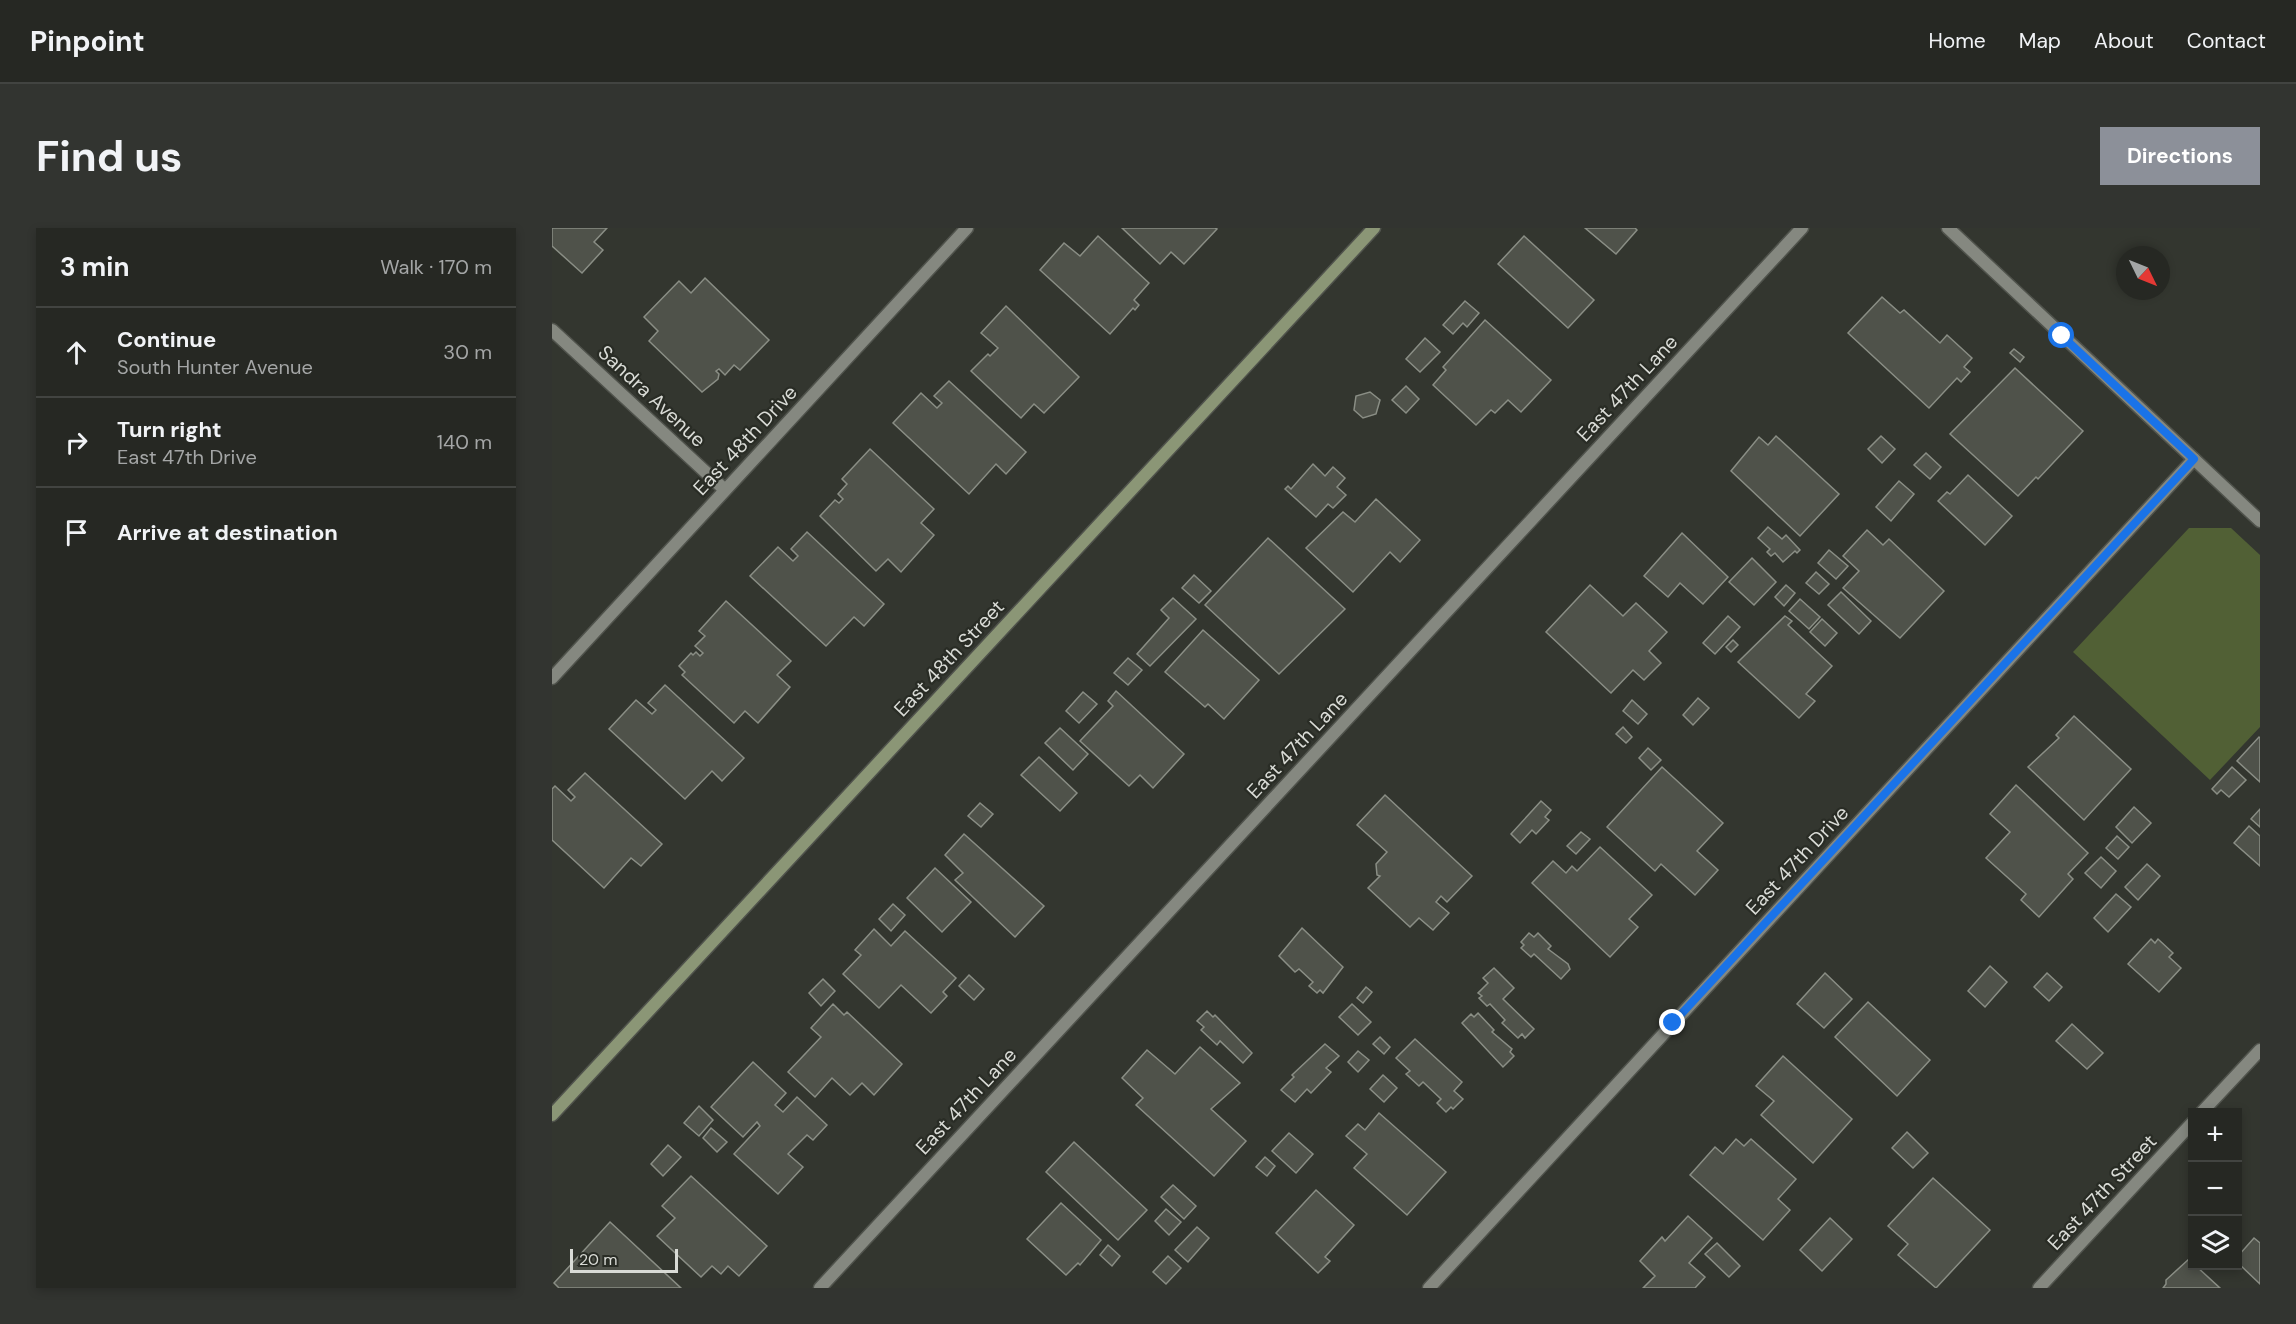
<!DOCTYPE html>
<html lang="en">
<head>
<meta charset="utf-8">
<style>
  body { margin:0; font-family:"DM Sans",sans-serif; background:#323430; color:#f1f3f6 }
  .controls { position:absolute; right:18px; bottom:18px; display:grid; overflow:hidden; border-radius:0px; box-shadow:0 3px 9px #0003 }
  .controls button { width:54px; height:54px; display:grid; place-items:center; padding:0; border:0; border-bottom:2px solid #424441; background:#262823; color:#f1f3f6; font:30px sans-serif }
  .compass { position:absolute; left:1564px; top:18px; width:54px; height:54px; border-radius:50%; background:#262823; box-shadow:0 3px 9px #0003; rotate:133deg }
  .scale { position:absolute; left:18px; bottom:15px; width:108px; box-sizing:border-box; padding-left:6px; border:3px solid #d9dbd6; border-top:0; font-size:16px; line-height:21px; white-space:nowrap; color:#d9dbd6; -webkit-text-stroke:4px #292c25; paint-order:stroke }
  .stop { position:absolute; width:18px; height:18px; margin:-14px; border:4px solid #1a73e8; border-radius:50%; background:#fff }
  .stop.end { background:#1a73e8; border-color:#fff; box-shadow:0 2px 6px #0008 }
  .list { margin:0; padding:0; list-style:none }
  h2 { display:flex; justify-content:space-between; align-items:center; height:78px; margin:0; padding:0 24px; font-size:26px }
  h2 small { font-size:20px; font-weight:400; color:#a4a6a6 }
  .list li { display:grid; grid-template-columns:39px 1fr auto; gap:18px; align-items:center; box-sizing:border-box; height:90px; padding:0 24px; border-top:2px solid #424441 }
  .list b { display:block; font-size:22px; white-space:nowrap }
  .list p { margin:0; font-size:20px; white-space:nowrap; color:#a4a6a6 }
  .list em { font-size:20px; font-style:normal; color:#a4a6a6 }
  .icon { flex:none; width:33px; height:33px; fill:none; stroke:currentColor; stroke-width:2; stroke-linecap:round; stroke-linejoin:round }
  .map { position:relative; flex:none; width:1708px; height:1060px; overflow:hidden; border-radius:0px }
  header { display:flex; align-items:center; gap:36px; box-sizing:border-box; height:84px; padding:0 30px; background:#262823; border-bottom:2px solid #424441 }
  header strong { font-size:28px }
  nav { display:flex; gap:33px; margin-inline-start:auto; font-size:21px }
  .intro { display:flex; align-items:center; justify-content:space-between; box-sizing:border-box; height:144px; padding:0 36px }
  h1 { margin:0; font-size:42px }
  .button { padding:15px 27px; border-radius:0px; background:#8c9099; color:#fff; font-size:21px; font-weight:700 }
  main { display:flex; gap:36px; padding:0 36px }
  aside { flex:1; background:#262823; border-radius:0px; box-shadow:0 3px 9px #0003 }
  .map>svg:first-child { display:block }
  .green { fill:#516035 }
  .building { fill:#4f524a; stroke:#8a8e85; stroke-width:1.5 }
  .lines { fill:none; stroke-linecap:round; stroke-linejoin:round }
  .street-casing { stroke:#50534c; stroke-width:15 }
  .secondary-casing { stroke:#50534c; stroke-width:15 }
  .street { stroke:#858880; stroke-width:12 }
  .secondary { stroke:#8b9676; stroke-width:12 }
  .route { stroke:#1a73e8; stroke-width:8 }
  .labels { text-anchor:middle; stroke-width:4.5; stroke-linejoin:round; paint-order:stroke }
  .street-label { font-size:20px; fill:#d9dbd6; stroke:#292c25 }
</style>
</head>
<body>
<header>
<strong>Pinpoint</strong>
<nav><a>Home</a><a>Map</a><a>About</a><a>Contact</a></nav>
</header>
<div class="intro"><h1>Find us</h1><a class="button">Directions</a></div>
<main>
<aside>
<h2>3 min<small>Walk · 170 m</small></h2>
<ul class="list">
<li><svg class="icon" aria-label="ahead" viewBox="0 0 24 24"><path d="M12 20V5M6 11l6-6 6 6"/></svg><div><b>Continue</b><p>South Hunter Avenue</p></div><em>30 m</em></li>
<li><svg class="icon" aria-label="right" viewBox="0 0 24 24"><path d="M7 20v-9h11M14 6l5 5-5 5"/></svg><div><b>Turn right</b><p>East 47th Drive</p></div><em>140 m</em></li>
<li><svg class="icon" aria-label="arrive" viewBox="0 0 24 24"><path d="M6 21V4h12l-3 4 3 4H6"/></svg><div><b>Arrive at destination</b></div></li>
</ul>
</aside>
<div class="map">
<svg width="1708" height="1060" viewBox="0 0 1708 1060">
  <rect width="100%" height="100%" fill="#33362f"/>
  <polygon class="green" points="1637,300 1679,300 1708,327 1708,499 1658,552 1521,424"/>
  <g class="building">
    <polygon points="0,0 55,0 42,14 51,22 30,45 0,18"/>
    <polygon points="570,0 663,0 665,1 632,36 619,24 608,36"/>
    <polygon points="1033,0 1083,0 1085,2 1064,26"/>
    <polygon points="546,8 597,55 582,72 587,77 583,82 581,80 558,106 488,42 512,15 528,28"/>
    <polygon points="972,8 1042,72 1016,100 946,36"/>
    <polygon points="153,50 217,112 188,142 182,137 173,147 167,141 164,143 167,146 166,151 150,164 97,113 106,103 92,89 127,53 139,65"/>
    <polygon points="1330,69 1348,85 1352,82 1388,115 1395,107 1420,130 1412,139 1418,144 1409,154 1405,150 1377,180 1296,105"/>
    <polygon points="913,73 927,85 915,99 911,95 901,106 891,97"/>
    <polygon points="454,78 527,149 492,185 482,176 469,190 419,143 436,126 438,128 446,120 429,105"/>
    <polygon points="933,92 999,152 969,184 956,172 943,185 939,182 924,197 881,157 894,142 891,139"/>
    <polygon points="873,110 888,124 868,144 854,131"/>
    <polygon points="1462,121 1472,129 1468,134 1458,125"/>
    <polygon points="1463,140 1531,203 1486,251 1484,249 1466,268 1398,206"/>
    <polygon points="397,153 474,224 454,246 444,236 417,266 341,195 369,165 385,180 390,175 382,168"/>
    <polygon points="854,158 867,171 854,185 840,172"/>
    <polygon points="818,164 828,172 824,186 811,190 802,182 804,168"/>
    <polygon points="1224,208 1287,266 1248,308 1179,243 1207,209 1216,217"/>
    <polygon points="1329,208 1343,221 1330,235 1316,221"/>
    <polygon points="318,221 382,281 369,295 382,307 349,344 336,331 324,343 268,288 283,272 287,275 291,271 286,266 295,256 290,251"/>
    <polygon points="1374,225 1389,239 1378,251 1362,237"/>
    <polygon points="761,236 773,248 781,239 793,250 785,259 794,267 781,280 776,276 764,289 733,261 736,258 739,261"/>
    <polygon points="1416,247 1460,288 1433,317 1386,273 1395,264 1398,266"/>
    <polygon points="1347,253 1362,266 1339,293 1324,279"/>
    <polygon points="824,271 868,312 848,334 838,324 801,364 754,320 791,284 803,294"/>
    <polygon points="1216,299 1230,311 1234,307 1248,322 1245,325 1243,323 1231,334 1223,325 1219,328 1215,324 1218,321 1206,310"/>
    <polygon points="1315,302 1331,317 1337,311 1392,363 1348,410 1291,360 1307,343 1291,328"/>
    <polygon points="255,304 332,376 312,398 302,389 274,418 198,348 226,319 241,333 246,328 239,321"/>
    <polygon points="1130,305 1176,349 1151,376 1128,355 1116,369 1092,348"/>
    <polygon points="716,310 793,381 727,446 653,377"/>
    <polygon points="1277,322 1296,338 1284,351 1266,335"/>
    <polygon points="1200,330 1224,354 1202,377 1177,354"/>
    <polygon points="1264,344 1277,356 1267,366 1254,355"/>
    <polygon points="642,347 659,363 647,375 630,360"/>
    <polygon points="1038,357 1071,388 1084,375 1115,404 1097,423 1109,435 1092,452 1081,442 1059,465 994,404"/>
    <polygon points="1234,357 1243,365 1232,378 1223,369"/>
    <polygon points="1289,364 1319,393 1307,406 1276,377"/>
    <polygon points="621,370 644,391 598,438 585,426 617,390 609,382"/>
    <polygon points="1248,371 1268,389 1257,401 1237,383"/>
    <polygon points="174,373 239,433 225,447 238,459 206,495 193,483 182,495 130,447 133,444 127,438 139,425 141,427 144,424 148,428 151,425 143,418 153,408 147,403"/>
    <polygon points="1176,388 1188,399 1163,426 1151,415"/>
    <polygon points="1233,388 1240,393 1236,397 1280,438 1254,466 1263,473 1247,490 1186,434"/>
    <polygon points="1270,391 1285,405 1273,418 1258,404"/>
    <polygon points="651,402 707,452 672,491 656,476 653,479 613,444"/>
    <polygon points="1181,412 1186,417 1179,424 1174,419"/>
    <polygon points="576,430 590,442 576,457 562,445"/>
    <polygon points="113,457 192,530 170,553 160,543 133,571 57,501 84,472 100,486 104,482 96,475"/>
    <polygon points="564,463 632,526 601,560 588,547 577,558 528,513 561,478 556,473"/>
    <polygon points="531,464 545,476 527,495 514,483"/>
    <polygon points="1146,470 1157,480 1141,497 1131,487"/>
    <polygon points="1080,472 1095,486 1086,496 1071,483"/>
    <polygon points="1522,488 1579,541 1532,592 1476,539 1507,510 1504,507"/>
    <polygon points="1071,499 1080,509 1074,515 1064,506"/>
    <polygon points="508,500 536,526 521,542 493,515"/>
    <polygon points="1707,509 1708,510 1708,554 1685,533"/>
    <polygon points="1096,520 1109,532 1099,542 1087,530"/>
    <polygon points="487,529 525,565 508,583 469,547"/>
    <polygon points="1110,539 1171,595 1145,623 1166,642 1143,667 1109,636 1103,643 1055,599"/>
    <polygon points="1680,539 1694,552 1677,569 1669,562 1665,566 1660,561"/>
    <polygon points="33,545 110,616 89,638 79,630 52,660 0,612 0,561 3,558 19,573 23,569 16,562"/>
    <polygon points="1464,557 1536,625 1516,646 1521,651 1487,689 1469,672 1474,666 1434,630 1458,604 1438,586"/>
    <polygon points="833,567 920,648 895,674 889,668 884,674 897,685 881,702 867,690 858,699 816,660 828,648 825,647 824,636 835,624 805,597"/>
    <polygon points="989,573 999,582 993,589 997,592 984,606 980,602 968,615 959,606"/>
    <polygon points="428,575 441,586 429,599 416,588"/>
    <polygon points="1582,579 1599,595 1580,615 1564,599"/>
    <polygon points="1708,581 1708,599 1699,591"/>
    <polygon points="1697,598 1708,608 1708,638 1682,615"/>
    <polygon points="1029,604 1038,611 1024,626 1015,618"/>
    <polygon points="412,606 492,678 463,709 403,652 411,645 393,627"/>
    <polygon points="1565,608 1577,619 1566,631 1554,620"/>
    <polygon points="1048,619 1100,667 1077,691 1086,699 1058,729 980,655 1001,633 1014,645 1020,638 1025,643"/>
    <polygon points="1549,629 1564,643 1549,660 1533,645"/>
    <polygon points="1595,636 1608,648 1586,672 1573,659"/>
    <polygon points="383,640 419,674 390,704 355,670"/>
    <polygon points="1564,666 1579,679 1556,704 1542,690"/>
    <polygon points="341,676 353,687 339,703 327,691"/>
    <polygon points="750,700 791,739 771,765 768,762 765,765 757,758 761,754 747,741 743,744 727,728"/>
    <polygon points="322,701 339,718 353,703 404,750 391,764 395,768 379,785 349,757 327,780 291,746 309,727 303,722"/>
    <polygon points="977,705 982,709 986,705 999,718 996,721 1016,736 1018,741 1009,751 982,726 979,729 969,720 972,717 969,714"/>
    <polygon points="1599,711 1603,715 1606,711 1621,725 1617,729 1629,740 1607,764 1576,736"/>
    <polygon points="1438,738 1455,754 1433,779 1416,763"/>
    <polygon points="942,740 962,760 951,771 982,801 973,810 970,806 966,810 950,795 953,792 938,776 935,778 927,770 930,768 926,765 936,755 931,750"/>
    <polygon points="1273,745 1300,771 1272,800 1245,776"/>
    <polygon points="1495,745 1510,759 1497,773 1482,759"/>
    <polygon points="417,747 432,761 422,772 407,758"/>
    <polygon points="271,751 283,763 269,778 257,765"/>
    <polygon points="814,759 820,764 811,775 805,770"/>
    <polygon points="1316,774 1378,832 1345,868 1283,809"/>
    <polygon points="281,776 292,787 295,784 350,836 322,867 310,855 298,867 280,850 263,869 236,844 269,809 259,800"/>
    <polygon points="800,776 819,794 806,807 787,789"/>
    <polygon points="655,783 661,789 663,787 700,825 691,835 668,813 665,817 649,802 652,799 645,793"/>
    <polygon points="926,785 942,802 940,804 960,821 958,824 962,828 951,839 910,795 919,786 922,789"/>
    <polygon points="1520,796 1551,825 1535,841 1504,813"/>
    <polygon points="828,809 838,819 832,826 821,816"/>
    <polygon points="863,811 910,854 902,863 911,871 901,881 899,879 894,884 885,875 889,871 871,854 867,858 854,846 858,843 844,830"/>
    <polygon points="773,816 787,828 774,840 779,844 759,865 755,861 743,874 729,862 742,849 740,847"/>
    <polygon points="648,819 688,855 659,881 694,913 662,948 584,877 591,870 570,850 595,822 623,846"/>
    <polygon points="806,823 817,832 806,844 796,834"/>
    <polygon points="1231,828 1300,891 1261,935 1209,887 1222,873 1204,858"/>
    <polygon points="201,834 234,865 223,877 231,884 245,869 275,897 261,912 255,907 236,926 251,939 226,966 182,926 208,898 205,894 191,909 159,879"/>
    <polygon points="831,847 845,860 832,874 818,861"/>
    <polygon points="147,878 161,892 147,908 132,895"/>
    <polygon points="827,885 894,944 855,987 802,940 815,926 794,908 806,896 813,902"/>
    <polygon points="159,900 175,914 165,924 151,910"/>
    <polygon points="1355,904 1376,925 1361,940 1340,920"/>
    <polygon points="737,905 761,926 744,945 720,923"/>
    <polygon points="1184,911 1192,918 1199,911 1244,951 1226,971 1238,982 1211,1012 1138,947 1163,919 1171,926"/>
    <polygon points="522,914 595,982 566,1012 494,944"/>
    <polygon points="116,917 129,929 111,948 99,936"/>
    <polygon points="713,929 723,938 715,948 704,939"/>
    <polygon points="139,948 215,1018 187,1048 176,1038 169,1046 160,1038 149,1049 105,1008 123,990 110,978"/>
    <polygon points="1381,950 1438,1002 1384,1060 1346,1027 1356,1016 1336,998"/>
    <polygon points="621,957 644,978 632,991 609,969"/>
    <polygon points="764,962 802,997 773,1029 778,1033 766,1045 724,1005"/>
    <polygon points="509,975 549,1012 528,1037 526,1035 514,1047 475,1011"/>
    <polygon points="614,981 629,994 617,1007 603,993"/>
    <polygon points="1136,988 1160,1010 1137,1035 1153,1049 1143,1060 1091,1060 1103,1048 1088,1033 1110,1009 1113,1013"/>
    <polygon points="1278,990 1300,1011 1270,1043 1248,1022"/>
    <polygon points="58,994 129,1060 7,1060 2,1055"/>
    <polygon points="645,999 657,1010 636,1034 623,1022"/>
    <polygon points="1702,1010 1708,1015 1708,1056 1686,1035 1686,1028"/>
    <polygon points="1165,1015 1188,1038 1177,1049 1153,1026"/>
    <polygon points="556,1017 568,1028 560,1038 548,1027"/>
    <polygon points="616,1028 629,1040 614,1056 601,1044"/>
    <polygon points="1637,1031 1640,1038 1644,1038 1668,1060 1611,1060 1614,1056 1614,1052"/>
  </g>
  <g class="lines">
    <g class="street-casing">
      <g id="street">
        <polyline points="1396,0 1708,293"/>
        <polyline points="0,102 173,262"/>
        <polyline points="0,450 415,0"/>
        <polyline points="1650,884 1708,822"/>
        <polyline points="268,1060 1250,0"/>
        <polyline points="877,1060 1642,231"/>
        <polyline points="1487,1060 1640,895"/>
      </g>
    </g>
    <g class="secondary-casing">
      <polyline id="secondary" points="0,887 822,0"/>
    </g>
    <use href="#street" class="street"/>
    <use href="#secondary" class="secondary"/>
  </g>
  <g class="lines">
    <polyline class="route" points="1121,795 1642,231 1510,108"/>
  </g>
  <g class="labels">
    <g class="street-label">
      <text transform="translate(1075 160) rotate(-47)" y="7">East 47th Lane</text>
      <text transform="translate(100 168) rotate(43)" y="7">Sandra Avenue</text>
      <text transform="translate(193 212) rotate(-47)" y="7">East 48th Drive</text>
      <text transform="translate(397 430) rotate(-47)" y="7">East 48th Street</text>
      <text transform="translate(745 517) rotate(-47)" y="7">East 47th Lane</text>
      <text transform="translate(1245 632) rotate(-47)" y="7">East 47th Drive</text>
      <text transform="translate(414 873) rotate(-47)" y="7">East 47th Lane</text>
      <text transform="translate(1550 964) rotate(-47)" y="7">East 47th Street</text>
    </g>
  </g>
</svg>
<div class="controls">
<button>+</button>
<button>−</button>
<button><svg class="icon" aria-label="layers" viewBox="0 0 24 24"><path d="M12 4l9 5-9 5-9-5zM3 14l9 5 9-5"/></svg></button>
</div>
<svg class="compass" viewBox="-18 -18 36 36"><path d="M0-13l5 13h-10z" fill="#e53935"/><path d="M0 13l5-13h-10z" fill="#a4a6a6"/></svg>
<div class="scale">20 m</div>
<div class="stop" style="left:1510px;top:108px"></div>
<div class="stop end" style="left:1121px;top:795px"></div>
</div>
</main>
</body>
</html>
